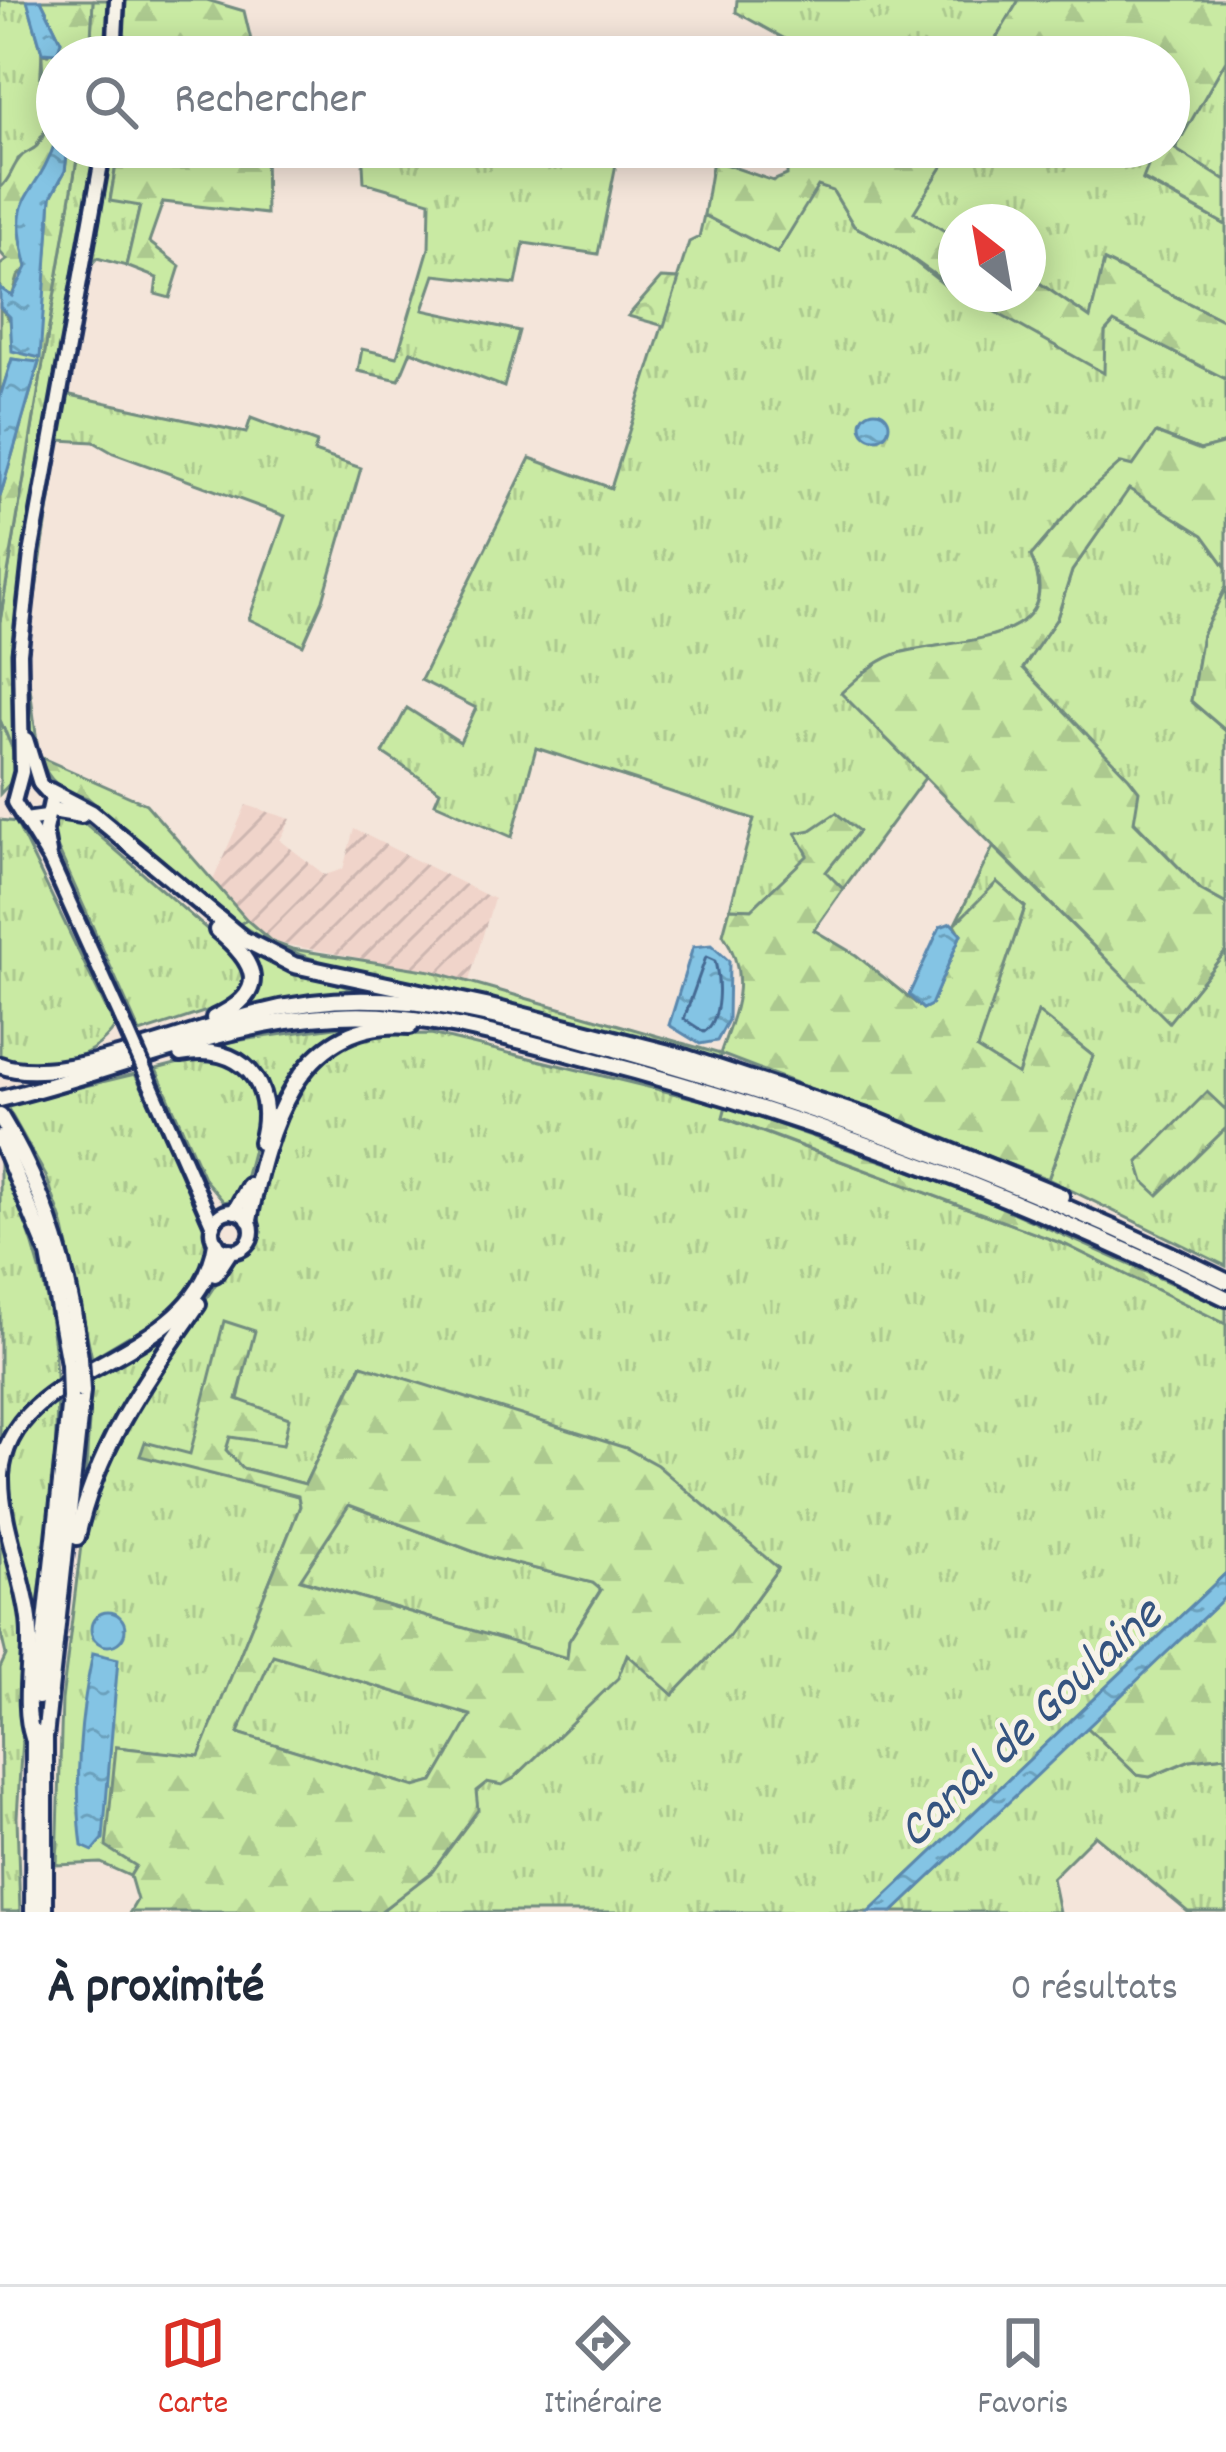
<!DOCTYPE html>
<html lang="fr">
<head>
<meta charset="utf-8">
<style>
  body { margin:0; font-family:Dekko,sans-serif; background:#f2f2f3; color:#1f2937 }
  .compass { position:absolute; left:938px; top:204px; width:108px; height:108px; border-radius:50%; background:#fff; box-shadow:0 6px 30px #0003; rotate:329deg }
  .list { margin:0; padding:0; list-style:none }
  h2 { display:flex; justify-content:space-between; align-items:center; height:156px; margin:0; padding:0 48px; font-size:51px }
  h2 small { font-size:39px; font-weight:400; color:#747a83 }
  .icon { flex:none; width:66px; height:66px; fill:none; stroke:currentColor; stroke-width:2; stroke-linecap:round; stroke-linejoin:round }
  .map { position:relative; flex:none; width:1226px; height:1912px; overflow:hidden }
  .search { position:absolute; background:#fff; box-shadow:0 6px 30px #0003; left:36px; right:36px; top:36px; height:132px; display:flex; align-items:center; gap:30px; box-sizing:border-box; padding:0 42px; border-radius:66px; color:#747a83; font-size:45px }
  .sheet { height:372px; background:#fff }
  nav { display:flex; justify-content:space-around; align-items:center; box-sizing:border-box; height:168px; border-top:3px solid #e0e1e3; background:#fff; font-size:33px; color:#747a83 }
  nav a { display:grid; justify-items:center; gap:6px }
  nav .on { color:#d93025 }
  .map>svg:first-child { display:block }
  .industrial { fill:url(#industrial-furrows) }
  .grass { fill:url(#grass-tufts); stroke:#728c80; stroke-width:3 }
  .forest { fill:url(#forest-firs); stroke:#728c80; stroke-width:3; fill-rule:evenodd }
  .park { fill:url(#park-crowns); stroke:#728c80; stroke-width:3 }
  .water { fill:url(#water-ripples); stroke:#5a88ae; stroke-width:3 }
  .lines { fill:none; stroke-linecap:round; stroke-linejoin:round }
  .shore { stroke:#456b94; stroke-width:3 }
  .secondary-casing { stroke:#1b2f5e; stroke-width:21 }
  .trunk-casing { stroke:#1b2f5e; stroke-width:22 }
  .secondary { stroke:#f7f3e8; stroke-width:12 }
  .trunk { stroke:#f7f3e8; stroke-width:14 }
  .secondary-bridge-casing { stroke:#1b2f5e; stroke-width:21; stroke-linecap:butt }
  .trunk-bridge-casing { stroke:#1b2f5e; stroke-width:22; stroke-linecap:butt }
  .secondary-bridge { stroke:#f7f3e8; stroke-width:12 }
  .trunk-bridge { stroke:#f7f3e8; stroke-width:14 }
  .labels { text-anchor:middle; stroke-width:10; stroke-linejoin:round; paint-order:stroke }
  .water-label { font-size:51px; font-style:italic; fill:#355480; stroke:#f7f3e8 }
</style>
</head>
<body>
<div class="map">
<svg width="1226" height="1912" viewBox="0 0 1226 1912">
  <defs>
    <pattern id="industrial-furrows" width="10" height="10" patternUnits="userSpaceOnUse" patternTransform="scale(3)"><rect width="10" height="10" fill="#f0d4ca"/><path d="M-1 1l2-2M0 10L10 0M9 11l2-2" fill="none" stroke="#cdb6b0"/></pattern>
    <pattern id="grass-tufts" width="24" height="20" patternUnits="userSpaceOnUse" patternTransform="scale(3)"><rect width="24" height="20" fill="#c9eaa3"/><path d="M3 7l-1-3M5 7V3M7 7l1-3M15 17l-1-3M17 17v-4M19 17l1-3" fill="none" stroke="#acc98f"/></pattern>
    <pattern id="forest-firs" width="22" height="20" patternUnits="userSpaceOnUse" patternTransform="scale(3)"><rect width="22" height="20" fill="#c9eaa3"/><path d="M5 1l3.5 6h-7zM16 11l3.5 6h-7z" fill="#acc98f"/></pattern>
    <pattern id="park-crowns" width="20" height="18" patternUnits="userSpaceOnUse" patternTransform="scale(3)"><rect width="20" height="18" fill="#c9eaa3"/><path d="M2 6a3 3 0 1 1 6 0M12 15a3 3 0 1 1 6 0" fill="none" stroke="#acc98f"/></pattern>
    <pattern id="water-ripples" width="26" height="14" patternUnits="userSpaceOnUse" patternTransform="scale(3)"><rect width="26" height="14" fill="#84c4e4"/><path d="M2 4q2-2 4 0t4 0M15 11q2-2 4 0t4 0" fill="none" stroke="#6ba0bc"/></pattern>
  </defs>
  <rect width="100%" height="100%" fill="#f4e5da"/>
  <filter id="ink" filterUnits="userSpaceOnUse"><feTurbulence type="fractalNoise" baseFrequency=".00833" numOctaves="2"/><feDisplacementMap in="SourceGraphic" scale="24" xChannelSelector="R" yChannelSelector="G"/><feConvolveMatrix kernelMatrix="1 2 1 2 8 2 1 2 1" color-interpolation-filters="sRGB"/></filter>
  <g filter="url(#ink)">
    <polygon class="industrial" points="246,805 291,819 280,840 325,875 343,869 354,829 494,899 468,984 431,971 272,942 211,885"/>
    <g class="grass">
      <polygon points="0,0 27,0 42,52 40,90 49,122 36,147 18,159 12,178 0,188"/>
      <polygon points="93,0 123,0 120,57 90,57"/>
      <polygon points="737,0 1019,0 985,57 818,57 736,12"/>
      <polygon points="1226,60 1226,181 1174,149"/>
      <polygon points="79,147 119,147 110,200 140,205 126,266 97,258 88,268 66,394 246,433 251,418 317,443 314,452 361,468 323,600 303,645 249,619 285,516 113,453 94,442 59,440 26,656 38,750 15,755 0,720 0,622"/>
      <polygon points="362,147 589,147 617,159 598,254 524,243 516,284 435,275 423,310 519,331 504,387 411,351 399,380 358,371 362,349 397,357 429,248 430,201 364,182"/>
      <polygon points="947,147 1118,147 1149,166 1143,180 1226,225 1226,322 1105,261 1090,318 1028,275 1028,222 956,222 956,238 913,212 952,151"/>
      <path d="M 817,185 L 833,191 L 854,226 L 896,247 L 956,294 L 1002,312 L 1103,372 L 1105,332 L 1114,322 L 1226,379 L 1226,443 L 1200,450 L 1157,433 L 1133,466 L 1121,464 L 1077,502 L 1031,556 C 1070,646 954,639 903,652 C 877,659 860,676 842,693 L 925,778 L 843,889 L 826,873 L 811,831 L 796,834 L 809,855 L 752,909 L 730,908 L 754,819 L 536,748 L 512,837 L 435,803 L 440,791 L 383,753 L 407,708 L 460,742 L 476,708 L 421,680 L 530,458 L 611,488 L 689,242 L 699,237 L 704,215 L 777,253 Z"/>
      <polygon points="1129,488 1203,535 1226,567 1226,587 1202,635 1191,701 1226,731 1226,904 1201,890 1134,821 1023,668 1057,618 1072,571"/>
      <polygon points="58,817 79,818 225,945 352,989 243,1010 234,1002 140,1033 52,835 51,823"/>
      <path d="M 0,820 L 16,822 L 115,1027 C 90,1063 41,1072 0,1057 Z"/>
      <polygon points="993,847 1169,1021 1226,951 1226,1266 1048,1179 1093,1056 1038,1013 1018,1075 976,1049 1025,907 997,883 955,924"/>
      <path d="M 247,920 L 272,942 L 292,949 L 431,971 L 720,1054 L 720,1060 C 633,1036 547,1012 459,992 C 380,974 307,969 239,924 Z"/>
      <polygon points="357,1024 364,1035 431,1034 726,1106 724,1118 1067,1245 1226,1324 1226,1573 869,1912 380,1912 432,1871 477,1810 476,1792 487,1782 502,1784 514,1778 617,1678 628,1653 673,1695 729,1636 778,1568 361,1365 305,1484 242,1468 226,1450 254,1331 190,1455 146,1443 298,1496 300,1506 199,1757 117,1747 136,1866 130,1876 101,1863 57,1865 62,1700 81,1545 94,1491 137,1403 233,1258 250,1249 260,1234 259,1207 281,1132 259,1126 240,1198 224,1202 205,1180 156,1069 211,1055 220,1043"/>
      <path d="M 135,1074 C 153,1111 216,1217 208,1254 C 200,1292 167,1316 139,1339 L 129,1336 L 92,1358 L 63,1224 L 46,1176 L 6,1105 Z"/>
      <path d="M 0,1162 C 79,1327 59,1439 37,1614 L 24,1618 L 27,1660 L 17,1817 L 20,1912 L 2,1912 L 0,1668 L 6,1655 L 0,1630 Z"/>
      <polygon points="169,1331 105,1433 85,1483 92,1376"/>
      <polygon points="349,1505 488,1557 593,1583 601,1589 569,1641 567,1659 299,1579"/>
      <polygon points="273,1654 472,1716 433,1782 415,1787 237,1733"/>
      <polygon points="1087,1727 1137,1775 1150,1777 1190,1760 1226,1756 1226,1912 1188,1912 1095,1835 1052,1878 1059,1912 893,1912"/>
    </g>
    <g class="forest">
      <path d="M 41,0 L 93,0 L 90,57 L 57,57 C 57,84 62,117 55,143 C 38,204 6,193 27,267 L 18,277 L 12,297 L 0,288 L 0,265 L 7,260 L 0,252 L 0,188 C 11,179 12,166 21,157 C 25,152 32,151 37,146 C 55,129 41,79 42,52 L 47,55 L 61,41 Z"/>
      <polygon points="123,0 207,0 244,11 255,57 120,57"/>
      <polygon points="1019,0 1226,0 1226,60 1175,149 1226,181 1226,225 1143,179 1148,166 1118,147 1169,147 1169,57 985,57"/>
      <polygon points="68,147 79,147 0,621 0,497 39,363 12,359 0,397 0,307 39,358 51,197 65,171"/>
      <polygon points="119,147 265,147 266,214 163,202 149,242 180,266 170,298 155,294 157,278 126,266 140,206 110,201"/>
      <polygon points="787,147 952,151 914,212 956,238 956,290 896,247 854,226 833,191 818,186 777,253 704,215 713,160 773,181 787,175"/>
      <polygon points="1104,261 1226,322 1226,379 1114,322 1105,332 1104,373 963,294 1028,294 1028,275 1090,318"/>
      <path d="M 1156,433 L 1200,450 L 1226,443 L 1226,567 L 1203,535 L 1129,489 L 1072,571 L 1057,618 L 1023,668 L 1129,778 L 1139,791 L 1134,822 L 1201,890 L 1226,904 L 1226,951 L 1169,1022 L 841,693 C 860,676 878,658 903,652 C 953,639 1071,645 1031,556 L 1077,502 L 1121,463 L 1133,466 Z"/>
      <polygon points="1226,587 1226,731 1191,701 1202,635"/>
      <polygon points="0,720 15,755 17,776 0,794"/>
      <path d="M 40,757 L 146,804 L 247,920 L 239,924 L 88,798 C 62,791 48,783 40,757 Z"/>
      <path d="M 836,813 L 859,831 L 826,872 L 843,889 L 814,930 L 856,955 L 923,1009 L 931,1005 L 961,934 L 955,924 L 997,882 L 1025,907 L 977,1049 L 1018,1075 L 1038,1012 L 1093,1056 L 1048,1179 L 720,1054 C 736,1008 751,977 723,934 L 730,908 L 752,909 L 808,855 L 796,833 L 811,830 Z"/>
      <polygon points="1207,1092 1226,1110 1226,1128 1158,1195 1144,1182 1138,1162"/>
      <polygon points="726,1106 958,1188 1226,1308 1226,1324 1066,1245 723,1117"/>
      <path d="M 224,1321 L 255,1331 L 237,1399 L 289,1418 L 283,1445 L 230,1437 L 226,1450 L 242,1468 L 305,1484 L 362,1365 L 626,1448 L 657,1465 L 778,1568 L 729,1636 L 673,1695 L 627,1654 L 618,1678 L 514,1778 L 502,1785 L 487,1782 L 476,1791 L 478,1810 L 432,1872 L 380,1912 L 130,1912 L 137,1900 L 130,1876 L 136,1866 L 106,1847 L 116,1747 L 199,1756 L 300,1506 L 298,1496 L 140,1456 L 145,1442 L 190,1454 ZM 349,1505 L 488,1557 L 593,1583 L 601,1590 L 569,1641 L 567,1658 L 300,1580 ZM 273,1655 L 471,1715 L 471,1716 L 433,1782 L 415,1787 L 238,1733 Z"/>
      <polygon points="1226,1596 1226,1756 1190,1760 1150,1777 1137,1775 1087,1727"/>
    </g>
    <polygon class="park" points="661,278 679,279 664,326 628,316"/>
    <g class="water">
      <polygon points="27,0 41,0 61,41 57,53 42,52"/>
      <path d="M 57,137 L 57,147 L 68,147 L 65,171 L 51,197 L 40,358 L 12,351 L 10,317 L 0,307 L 0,288 L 12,296 L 27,267 C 6,187 35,205 57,137 Z"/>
      <polygon points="12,359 39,362 0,497 0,397"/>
      <circle cx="875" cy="425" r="14"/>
      <polygon points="951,923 961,934 931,1005 923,1009 909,995 940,927"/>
      <polygon points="711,945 729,961 728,1020 717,1041 700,1044 669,1025 693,947"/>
      <polygon points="1226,1573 1226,1596 893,1912 869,1912"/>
      <circle cx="108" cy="1629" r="17"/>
      <path d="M 93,1653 L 118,1659 L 103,1839 L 93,1851 L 82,1846 C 74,1784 80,1714 93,1653 Z"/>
    </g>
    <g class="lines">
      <path class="shore" d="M 706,957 L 715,961 C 720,981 722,1020 704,1032 L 684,1019 Z"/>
      <g class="secondary-casing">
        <g id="secondary">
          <polyline points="114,57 117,0"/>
          <polyline points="26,739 40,784 52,797 45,830 49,853"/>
          <polyline points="46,817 25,820 14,802 22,772 20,653 31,554 104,147"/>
          <polyline points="26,821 50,860 121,1017"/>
          <polyline points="150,1083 213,1226"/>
          <circle cx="232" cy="1231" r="20"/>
        </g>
      </g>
      <g class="trunk-casing">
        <g id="trunk">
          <polyline points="50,791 92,813 243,939 294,965 486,1006 681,1056 870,1118 1061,1196"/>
          <polyline points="52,810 81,815"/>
          <path d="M 214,1018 C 271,992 257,963 217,930"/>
          <path d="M 181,1054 C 240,1042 278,1083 261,1142"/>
          <path d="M 0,1065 C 58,1088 191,1030 255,1014 C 293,1004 334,999 372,1000 C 456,1001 542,1028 622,1051 C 829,1109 1033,1186 1226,1281"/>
          <path d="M 0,1099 C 112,1073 220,1022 336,1016 C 421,1011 504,1036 586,1058 C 808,1115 1021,1197 1226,1298"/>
          <path d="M 0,1116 C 46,1191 70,1271 80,1358"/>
          <polyline points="0,1138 49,1255 69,1364"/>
          <polyline points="235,1211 249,1186"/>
          <path d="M 249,1220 C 267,1131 296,1017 410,1026"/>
          <polyline points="215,1274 230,1251"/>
          <path d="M 77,1537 C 97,1446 146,1379 198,1304"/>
          <polyline points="38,1697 70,1398"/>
          <path d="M 33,1738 C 21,1701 34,1658 29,1619 C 23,1572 0,1523 1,1475 C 9,1359 198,1367 216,1243"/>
          <polyline points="33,1912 34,1731"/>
          <polyline points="45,1912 45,1738 82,1391"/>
        </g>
      </g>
      <use href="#secondary" class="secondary"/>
      <use href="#trunk" class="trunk"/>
      <g class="secondary-bridge-casing">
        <polyline id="secondary-bridge" points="121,1017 150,1083"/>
      </g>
      <g class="trunk-bridge-casing">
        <g id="trunk-bridge">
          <polyline points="80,1358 82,1391"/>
          <polyline points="69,1364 70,1398"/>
        </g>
      </g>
      <use href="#secondary-bridge" class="secondary-bridge"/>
      <use href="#trunk-bridge" class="trunk-bridge"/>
    </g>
  </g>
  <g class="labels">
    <g class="water-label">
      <text transform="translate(1027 1720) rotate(-43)" y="18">Canal de Goulaine</text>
    </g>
  </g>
</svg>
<svg class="compass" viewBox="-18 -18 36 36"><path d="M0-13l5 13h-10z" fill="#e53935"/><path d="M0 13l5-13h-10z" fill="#747a83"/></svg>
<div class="search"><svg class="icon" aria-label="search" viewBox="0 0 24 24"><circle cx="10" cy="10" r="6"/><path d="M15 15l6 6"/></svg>Rechercher</div>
</div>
<section class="sheet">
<h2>À proximité<small>0 résultats</small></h2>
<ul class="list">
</ul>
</section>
<nav>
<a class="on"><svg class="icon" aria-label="map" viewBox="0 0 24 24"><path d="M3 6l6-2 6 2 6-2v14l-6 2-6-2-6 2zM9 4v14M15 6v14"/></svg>Carte</a>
<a><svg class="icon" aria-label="directions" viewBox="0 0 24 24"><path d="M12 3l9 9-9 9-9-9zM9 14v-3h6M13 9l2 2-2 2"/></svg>Itinéraire</a>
<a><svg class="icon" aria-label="saved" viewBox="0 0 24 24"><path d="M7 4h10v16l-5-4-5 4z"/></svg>Favoris</a>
</nav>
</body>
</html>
